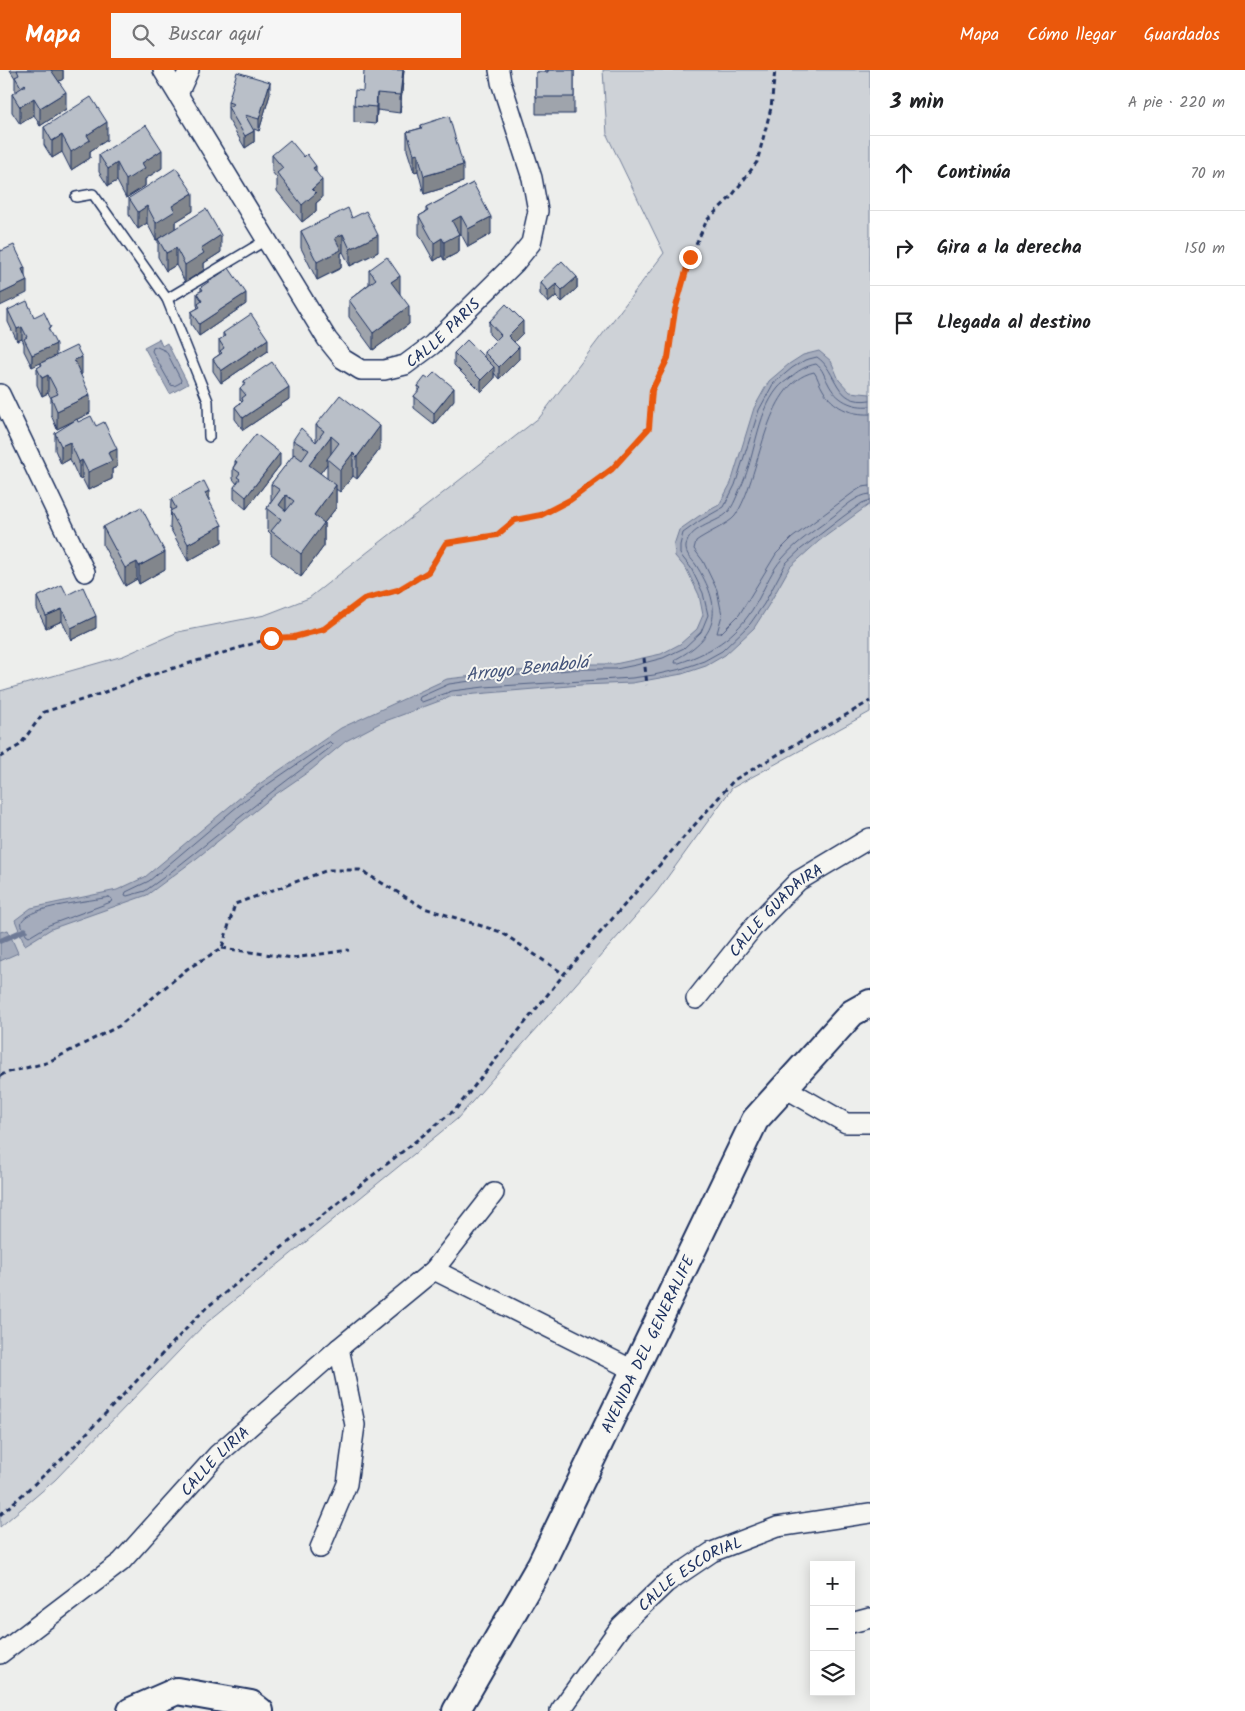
<!DOCTYPE html>
<html lang="es">
<head>
<meta charset="utf-8">
<style>
  body { margin:0; font-family:Kalam,sans-serif; background:#f6f6f6; color:#202124 }
  .controls { position:absolute; right:15px; bottom:15px; display:grid; overflow:hidden; border-radius:0px; box-shadow:0 2px 12px #0003 }
  .controls button { width:45px; height:45px; display:grid; place-items:center; padding:0; border:0; border-bottom:1px solid #e0e0e0; background:#fff; color:#202124; font:25px sans-serif }
  .stop { position:absolute; width:15px; height:15px; margin:-11px; border:4px solid #ea580c; border-radius:50%; background:#fff }
  .stop.end { background:#ea580c; border-color:#fff; box-shadow:0 1px 5px #0008 }
  .list { margin:0; padding:0; list-style:none }
  h2 { display:flex; justify-content:space-between; align-items:center; height:65px; margin:0; padding:0 20px; font-size:21px }
  h2 small { font-size:16px; font-weight:400; color:#757577 }
  .list li { display:grid; grid-template-columns:32px 1fr auto; gap:15px; align-items:center; box-sizing:border-box; height:75px; padding:0 20px; border-top:1px solid #e0e0e0 }
  .list b { display:block; font-size:19px; white-space:nowrap }
  .list em { font-size:16px; font-style:normal; color:#757577 }
  .icon { flex:none; width:28px; height:28px; fill:none; stroke:currentColor; stroke-width:2; stroke-linecap:round; stroke-linejoin:round }
  .map { position:relative; flex:none; width:870px; height:1641px; overflow:hidden }
  header { display:flex; align-items:center; gap:30px; box-sizing:border-box; height:70px; padding:0 25px; background:#ea580c; color:#fff }
  header strong { font-size:24px }
  nav { display:flex; gap:28px; margin-inline-start:auto; font-size:18px }
  .search { width:350px; height:45px; background:#f6f6f6; display:flex; align-items:center; gap:12px; box-sizing:border-box; padding:0 18px; border-radius:0px; color:#757577; font-size:19px }
  main { display:flex }
  aside { flex:1; background:#fff }
  .map>svg:first-child { display:block }
  .green { fill:#ced2d7; stroke:#74809a }
  .water { fill:#a5acbc; stroke:#6e7a96 }
  .lines { fill:none; stroke-linecap:round; stroke-linejoin:round }
  .shore { stroke:#526184; stroke-width:1 }
  .stream { stroke:#6e7a96; stroke-width:5.5 }
  .lane-casing { stroke:#1b2f5e; stroke-width:12 }
  .street-casing { stroke:#1b2f5e; stroke-width:22 }
  .secondary-casing { stroke:#1b2f5e; stroke-width:30 }
  .path { stroke:#1b2f5e; stroke-width:3; stroke-dasharray:5 4; stroke-linecap:butt }
  .lane { stroke:#f6f6f2; stroke-width:9 }
  .street { stroke:#f6f6f2; stroke-width:19 }
  .secondary { stroke:#f6f6f2; stroke-width:26 }
  .wall { fill:#9fa4ac; stroke:#1b2f5e; fill-rule:evenodd }
  .shaded-wall { fill:#82868c; stroke:#1b2f5e }
  .building { fill:#b9bfc8; stroke:#1b2f5e; fill-rule:evenodd }
  .route { stroke:#ea580c; stroke-width:6 }
  .labels { text-anchor:middle; stroke-width:4; stroke-linejoin:round; paint-order:stroke }
  .street-label { font-size:16px; fill:#1b2f5e; stroke:#f6f6f2 }
  .water-label { font-size:18px; font-style:italic; fill:#44547a; stroke:#f6f6f2 }
</style>
</head>
<body>
<header>
<strong>Mapa</strong>
<div class="search"><svg class="icon" aria-label="search" viewBox="0 0 24 24"><circle cx="10" cy="10" r="6"/><path d="M15 15l6 6"/></svg>Buscar aquí</div>
<nav><a>Mapa</a><a>Cómo llegar</a><a>Guardados</a></nav>
</header>
<main>
<div class="map">
<svg width="870" height="1641" viewBox="0 0 870 1641">
  <rect width="100%" height="100%" fill="#edeeec"/>
  <filter id="ink" filterUnits="userSpaceOnUse"><feTurbulence type="fractalNoise" baseFrequency=".02" numOctaves="2"/><feDisplacementMap in="SourceGraphic" scale="10" xChannelSelector="R" yChannelSelector="G"/><feConvolveMatrix kernelMatrix="1 2 1 2 8 2 1 2 1" color-interpolation-filters="sRGB"/></filter>
  <g filter="url(#ink)">
    <polygon class="green" points="603,0 870,0 870,642 732,718 656,823 457,1049 205,1254 55,1410 0,1457 0,621 123,586 178,562 265,545 309,528 540,347 664,183 607,65"/>
    <g class="water">
      <polygon points="159,269 162,276 167,273 188,314 170,324 144,277"/>
      <polygon points="819,281 831,291 839,310 850,322 870,324 870,434 819,471 790,497 768,536 754,558 725,585 706,596 682,604 632,613 581,615 453,626 380,653 346,671 311,700 276,724 197,788 147,825 51,859 25,875 15,850 31,838 117,820 145,807 242,726 341,658 447,609 579,594 615,594 661,584 680,574 697,559 703,545 699,525 687,500 675,486 674,475 679,460 699,446 719,435 731,413 754,338 769,311 789,294 803,285"/>
      <polygon points="8,860 18,883 0,891 0,862"/>
    </g>
    <g class="lines">
      <g class="shore">
        <polygon points="157,277 166,281 181,310 180,313 174,316 171,315 152,281 153,278"/>
        <path d="M 870,330 C 834,336 838,301 817,287 L 805,290 L 792,298 L 773,314 L 759,340 L 735,415 L 724,437 L 701,450 L 683,463 L 680,475 L 680,484 L 691,498 L 703,523 L 708,545 L 701,562 L 684,578 L 663,588 L 636,595 L 616,599 L 579,599 L 499,607 L 449,614 L 420,627 L 419,630 L 422,632 L 452,621 L 484,617 L 632,608 L 654,605 L 681,599 L 704,591 L 722,581 L 750,554 L 764,534 L 786,493 L 801,479 L 844,446 L 862,433 L 870,430"/>
        <path d="M 870,336 C 852,338 836,330 828,313 C 824,306 823,299 816,294 C 806,296 797,301 790,308 C 786,311 781,314 778,318 C 756,344 755,391 739,421 C 736,428 732,439 726,444 C 714,454 689,457 686,476 C 685,484 692,489 696,495 C 722,536 721,565 676,589 L 675,593 L 679,593 C 715,581 741,563 759,528 C 766,515 772,500 782,489 C 797,471 817,459 835,445 C 844,437 857,425 870,424"/>
        <path d="M 870,344 C 850,345 833,337 823,320 C 819,314 818,307 814,302 C 762,314 762,407 735,446 C 729,454 705,464 696,471 L 694,479 L 703,491 L 717,520 L 722,545 L 717,563 L 721,563 L 739,545 L 776,484 L 792,468 L 854,422 L 862,417 L 870,416"/>
        <polygon points="330,672 332,674 331,677 273,721 167,805 145,821 127,826 125,825 126,822 149,811 245,730"/>
        <path d="M 109,827 L 112,829 L 111,832 L 49,855 L 29,867 L 26,865 C 25,862 20,854 22,851 C 30,836 92,831 109,827 Z"/>
      </g>
      <polyline class="stream" points="0,871 25,860"/>
      <g class="lane-casing">
        <g id="lane">
          <polyline points="76,127 93,124 167,229 208,331 209,367"/>
          <polyline points="167,229 266,170"/>
        </g>
      </g>
      <g class="street-casing">
        <g id="street">
          <path id="s1" d="M 163,0 L 327,269 L 343,289 L 361,300 L 384,300 L 405,295 L 432,275 L 515,193 L 531,173 L 538,141 L 532,108 L 501,12 L 499,0"/>
          <polyline points="178,24 189,0"/>
          <polyline points="0,324 85,502"/>
          <path id="s2" d="M 696,929 L 755,855 L 798,811 L 870,768"/>
          <polyline points="785,1018 846,1053 870,1053"/>
          <polyline points="434,1200 633,1300"/>
          <polyline points="320,1478 347,1414 355,1355 339,1278"/>
          <polyline points="851,1553 870,1548"/>
          <path id="s3" d="M 0,1584 L 121,1492 L 217,1385 L 339,1278 L 434,1200 L 494,1123"/>
          <path id="s4" d="M 560,1641 L 621,1556 L 666,1513 L 712,1482 L 777,1457 L 870,1443"/>
        </g>
      </g>
      <g class="secondary-casing">
        <g id="secondary">
          <polyline points="131,1641 177,1621 251,1634 260,1641"/>
          <path id="s5" d="M 456,1641 L 541,1494 L 755,1050 L 852,943 L 870,933"/>
        </g>
      </g>
      <g class="path">
        <polyline points="644,588 647,615"/>
        <polyline points="0,687 20,675 44,642 94,626 145,607 271,568 294,567 324,559 364,529 398,521 428,502 446,473 497,465 515,450 541,445 570,430 612,399 649,358 652,320 668,288 675,240 690,187 707,150 731,127 757,92 771,38 775,0"/>
        <polyline points="222,878 293,888 349,880"/>
        <polyline points="0,1006 5,1003 46,993 119,956 187,899 222,878 235,834 328,800 360,800 424,838 501,862 564,904"/>
        <polyline points="0,1445 64,1387 206,1238 456,1039 564,904 734,710 870,631"/>
      </g>
      <use href="#lane" class="lane"/>
      <use href="#street" class="street"/>
      <use href="#secondary" class="secondary"/>
    </g>
    <g class="wall">
      <polygon points="10,0 63,0 63,9 59,11 66,39 40,56 34,45 20,54 12,42 12,24 15,22 15,8"/>
      <polygon points="404,0 400,43 377,40 376,54 354,52 354,35 363,21"/>
      <polygon points="545,0 574,0 574,44 536,44 536,2 545,2"/>
      <polygon points="270,24 259,61 254,59 254,72 245,78 228,49 228,32"/>
      <polygon points="421,55 463,112 424,124 418,101 414,102 407,80 407,62 421,58"/>
      <polygon points="44,57 107,70 90,81 90,88 71,100 62,82 52,88 44,75"/>
      <polygon points="99,85 162,98 145,109 145,116 126,128 117,111 108,116 99,102"/>
      <polygon points="272,85 316,103 322,128 316,133 316,141 302,152 277,121 277,108 272,102"/>
      <polygon points="473,113 491,164 468,177 461,164 459,165 459,182 444,190 442,186 434,191 419,164 419,146 426,142 426,138"/>
      <polygon points="129,128 193,141 175,152 175,159 221,182 204,193 204,200 185,212 176,195 166,201 158,187 158,170 156,170 147,153 138,159 129,145"/>
      <polygon points="352,148 378,182 350,196 343,182 341,183 341,198 317,210 301,178 301,161"/>
      <polygon points="369,200 400,223 400,224 409,254 373,280 349,247 349,230 369,214"/>
      <polygon points="577,207 577,218 562,232 556,226 548,233 540,224 540,212"/>
      <polygon points="201,217 246,234 199,266 191,254 191,242 198,238 197,235 197,223 201,221"/>
      <polygon points="8,240 34,247 32,297 24,281 24,274 22,269 17,271 8,252"/>
      <polygon points="489,252 523,263 514,272 519,289 499,309 494,303 494,309 481,322 454,295 454,283 484,288 484,282 496,271 489,264"/>
      <polygon points="223,263 268,281 221,313 213,301 213,289 220,284 219,282 219,270 223,268"/>
      <polygon points="41,293 82,304 80,305 90,343 57,359 51,345 51,328 48,323 42,326 37,315 37,298 41,296"/>
      <polygon points="244,311 289,329 243,360 235,349 235,337 242,332 240,330 240,318 244,315"/>
      <polygon points="418,316 454,330 434,354 414,338 414,326 418,322"/>
      <polygon points="78,352 117,397 112,399 112,409 88,420 82,408 79,409 70,389 61,394 55,380 55,363"/>
      <path d="M 316,355 L 380,379 L 357,409 L 353,406 L 340,422 L 336,419 L 336,438 L 324,453 L 324,476 L 301,507 L 271,484 L 271,464 L 267,460 L 267,438 L 271,431 L 271,414 L 293,386 L 293,370 L 316,372 ZM 327,394 L 327,409 L 320,403 Z"/>
      <polygon points="235,391 280,395 246,439 234,429 234,417 237,414 233,409 233,398 235,394"/>
      <polygon points="171,429 209,431 222,472 188,491 170,458"/>
      <polygon points="103,457 165,499 139,514 137,509 125,516 103,475"/>
      <polygon points="67,525 96,558 71,570 62,551 46,558 37,539 37,527"/>
    </g>
    <g class="shaded-wall">
      <polygon points="51,0 63,0 63,9 51,16"/>
      <polygon points="403,0 404,0 400,43 400,25"/>
      <polygon points="270,12 270,24 259,61 259,49"/>
      <polygon points="66,22 66,39 40,56 40,38"/>
      <polygon points="377,23 377,40 376,54 376,37"/>
      <polygon points="34,28 34,45 20,54 20,37"/>
      <polygon points="107,52 107,70 90,81 90,88 71,100 71,82 87,65"/>
      <polygon points="254,61 254,72 245,78 245,66"/>
      <polygon points="62,65 62,82 52,88 52,71"/>
      <polygon points="162,80 162,98 145,109 145,116 126,128 126,110 142,93"/>
      <polygon points="418,83 418,101 414,102 414,84"/>
      <polygon points="117,93 117,111 108,116 108,99"/>
      <polygon points="463,95 463,112 424,124 424,106"/>
      <polygon points="316,96 316,113 313,98"/>
      <polygon points="322,110 322,128 316,133 316,141 302,152 302,135 312,119"/>
      <polygon points="193,123 193,141 175,152 175,159 156,170 156,153 172,136"/>
      <polygon points="147,136 147,153 138,159 138,142"/>
      <polygon points="461,146 461,164 459,165 459,182 444,190 444,172 452,151"/>
      <polygon points="491,147 491,164 468,177 468,159"/>
      <polygon points="343,164 343,182 341,183 341,198 317,210 317,192 335,168"/>
      <polygon points="221,165 221,182 204,193 204,200 185,212 185,195 201,178"/>
      <polygon points="378,165 378,182 350,196 350,179"/>
      <polygon points="442,168 442,186 434,191 434,173"/>
      <polygon points="176,178 176,195 166,201 166,183"/>
      <polygon points="25,198 25,210 22,199"/>
      <polygon points="400,206 400,223 391,230 391,212"/>
      <polygon points="577,207 577,218 562,232 562,220"/>
      <polygon points="27,211 27,223 0,236 0,224"/>
      <polygon points="556,214 556,226 548,233 548,221"/>
      <polygon points="246,223 246,234 199,266 199,254"/>
      <polygon points="409,236 409,254 373,280 373,263"/>
      <polygon points="523,251 523,263 508,278 508,266"/>
      <polygon points="22,257 22,269 17,271 17,259"/>
      <polygon points="268,269 268,281 221,313 221,301"/>
      <polygon points="56,274 56,286 32,297 32,285"/>
      <polygon points="519,277 519,289 499,309 499,297"/>
      <polygon points="82,287 82,304 74,308 74,290"/>
      <polygon points="494,297 494,309 481,322 481,310"/>
      <polygon points="48,305 48,323 42,326 42,308"/>
      <polygon points="289,317 289,329 243,360 243,348"/>
      <polygon points="454,318 454,330 434,354 434,343"/>
      <polygon points="90,325 90,343 57,359 57,341"/>
      <polygon points="380,356 380,379 357,409 357,387"/>
      <polygon points="331,366 331,389 327,389 327,394 309,418 309,395"/>
      <polygon points="70,372 70,389 61,394 61,376"/>
      <polygon points="117,379 117,397 112,399 112,409 88,420 88,402 108,383"/>
      <polygon points="280,383 280,395 246,439 246,427"/>
      <polygon points="353,383 353,406 340,422 340,400"/>
      <polygon points="82,390 82,408 79,409 79,392"/>
      <polygon points="336,415 336,438 324,453 324,476 301,507 301,484 314,445"/>
      <polygon points="209,421 209,438 205,423"/>
      <polygon points="286,425 286,448 281,449 279,435"/>
      <polygon points="222,455 222,472 188,491 188,474"/>
      <polygon points="165,482 165,499 139,514 139,496"/>
      <polygon points="137,492 137,509 125,516 125,498"/>
      <polygon points="62,539 62,551 46,558 46,546"/>
      <polygon points="96,546 96,558 71,570 71,558"/>
    </g>
    <g class="building">
      <polygon points="17,0 51,0 66,22 40,38 34,28 20,37 12,24 26,15 25,14 21,17 15,7 19,5"/>
      <polygon points="364,0 403,0 400,25 377,23 376,37 354,35 355,20 363,21"/>
      <polygon points="548,0 574,0 574,27 536,27 536,2 548,2"/>
      <polygon points="237,2 270,12 259,49 245,45 254,61 245,66 228,37 234,34 228,32"/>
      <polygon points="91,27 107,52 87,65 90,70 71,82 62,65 52,71 44,57"/>
      <polygon points="449,46 463,95 424,106 418,83 414,84 407,62 422,58 421,55"/>
      <polygon points="146,55 162,80 142,93 145,98 126,110 117,93 108,99 99,85"/>
      <polygon points="290,70 304,87 307,84 316,96 313,98 322,110 312,119 316,123 302,135 277,103 283,98 272,85"/>
      <polygon points="176,98 193,123 172,136 175,141 156,153 147,136 138,142 129,128"/>
      <polygon points="473,113 491,147 468,159 461,146 452,151 459,164 444,172 442,168 434,173 419,146 428,141 426,138"/>
      <polygon points="348,138 352,148 366,141 378,165 350,179 343,164 335,168 341,180 317,192 301,161"/>
      <polygon points="206,139 221,165 201,178 204,183 185,195 176,178 166,183 158,169"/>
      <polygon points="14,175 25,198 22,199 27,211 0,224 0,179 1,181"/>
      <polygon points="387,187 400,206 391,212 409,236 373,263 349,230 376,209 369,200"/>
      <polygon points="562,191 577,207 562,220 556,214 548,221 540,212"/>
      <polygon points="229,198 246,223 199,254 191,242 200,237 198,234 202,231 197,223 203,220 201,217"/>
      <polygon points="27,231 34,247 44,242 51,257 48,258 56,274 32,285 24,269 27,267 22,257 17,259 8,240"/>
      <polygon points="506,234 523,251 508,266 519,277 499,297 484,282 501,265 489,252"/>
      <polygon points="251,244 268,269 221,301 213,289 222,283 220,281 224,278 219,270 225,266 223,263"/>
      <polygon points="467,270 494,297 481,310 454,283"/>
      <polygon points="76,276 82,287 74,290 90,325 57,341 51,327 58,324 48,305 42,308 37,298 42,295 41,293"/>
      <polygon points="272,292 289,317 243,348 235,337 243,331 242,328 246,325 240,318 246,314 244,311"/>
      <polygon points="435,302 454,318 434,343 414,326 421,318 418,316 425,307 428,309"/>
      <path d="M 340,325 L 380,356 L 357,387 L 353,383 L 340,400 L 327,389 L 339,373 L 331,366 L 309,395 L 336,415 L 314,445 L 324,453 L 301,484 L 271,461 L 281,449 L 267,438 L 280,420 L 271,414 L 294,384 L 302,390 L 309,380 L 293,370 L 301,358 L 316,372 L 324,361 L 316,355 ZM 286,425 L 294,431 L 286,441 L 279,435 Z"/>
      <polygon points="91,346 96,356 104,352 117,379 108,383 112,391 88,402 82,390 79,392 70,372 61,376 55,363 77,349 78,352"/>
      <polygon points="256,364 280,383 246,427 234,417 240,409 237,407 240,403 233,398 237,392 235,391"/>
      <polygon points="204,411 209,421 205,423 222,455 188,474 170,441 176,438 171,429"/>
      <polygon points="141,437 165,482 139,496 137,492 125,498 103,457"/>
      <polygon points="62,515 67,525 83,517 96,546 71,558 62,539 46,546 37,527"/>
    </g>
  </g>
  <g class="lines" filter="url(#ink)">
    <polyline class="route" points="271,568 294,567 324,559 364,529 398,520 428,502 446,473 497,465 515,450 541,445 570,430 612,399 649,358 652,320 668,288 675,240 690,187"/>
  </g>
  <g class="labels">
    <g class="street-label">
      <text dy="6" stroke="none"><textPath href="#s1" startOffset="456">CALLE PARIS</textPath></text>
      <text dy="6" stroke="none"><textPath href="#s2" startOffset="120">CALLE GUADAIRA</textPath></text>
      <text dy="6" stroke="none"><textPath href="#s5" startOffset="414">AVENIDA DEL GENERALIFE</textPath></text>
      <text dy="6" stroke="none"><textPath href="#s3" startOffset="290">CALLE LIRIA</textPath></text>
      <text dy="6" stroke="none"><textPath href="#s4" startOffset="192">CALLE ESCORIAL</textPath></text>
    </g>
    <g class="water-label">
      <text transform="translate(527 598) rotate(-6)" y="6">Arroyo Benabolá</text>
    </g>
  </g>
</svg>
<div class="controls">
<button>+</button>
<button>−</button>
<button><svg class="icon" aria-label="layers" viewBox="0 0 24 24"><path d="M12 4l9 5-9 5-9-5zM3 14l9 5 9-5"/></svg></button>
</div>
<div class="stop" style="left:271px;top:568px"></div>
<div class="stop end" style="left:690px;top:187px"></div>
</div>
<aside>
<h2>3 min<small>A pie · 220 m</small></h2>
<ul class="list">
<li><svg class="icon" aria-label="ahead" viewBox="0 0 24 24"><path d="M12 20V5M6 11l6-6 6 6"/></svg><div><b>Continúa</b></div><em>70 m</em></li>
<li><svg class="icon" aria-label="right" viewBox="0 0 24 24"><path d="M7 20v-9h11M14 6l5 5-5 5"/></svg><div><b>Gira a la derecha</b></div><em>150 m</em></li>
<li><svg class="icon" aria-label="arrive" viewBox="0 0 24 24"><path d="M6 21V4h12l-3 4 3 4H6"/></svg><div><b>Llegada al destino</b></div></li>
</ul>
</aside>
</main>
</body>
</html>
